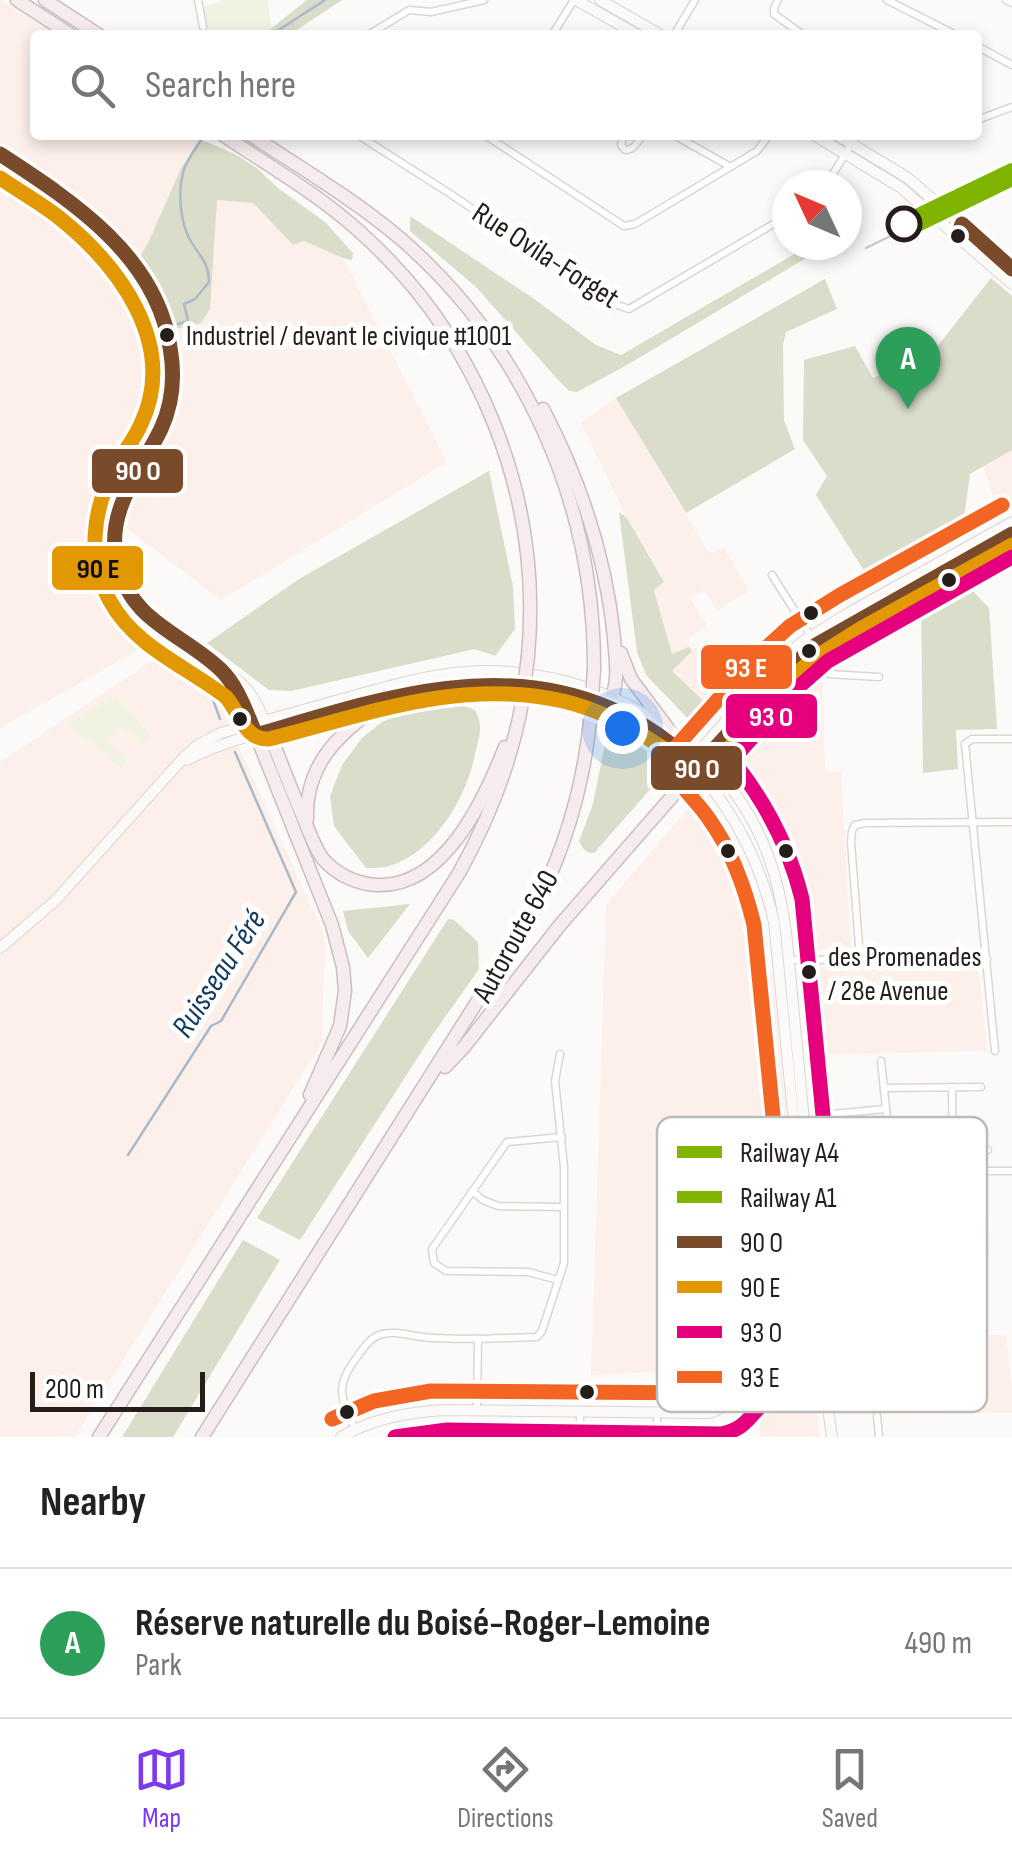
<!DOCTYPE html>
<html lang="en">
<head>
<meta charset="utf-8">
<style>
  body { margin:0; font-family:"Sofia Sans Condensed",sans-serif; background:#f2f2f2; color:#222 }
  .compass { position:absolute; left:772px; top:170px; width:90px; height:90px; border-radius:50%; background:#fff; box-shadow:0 5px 15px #0003; rotate:314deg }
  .scale { position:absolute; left:30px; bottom:25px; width:175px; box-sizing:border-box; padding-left:10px; border:5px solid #241d1a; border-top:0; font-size:28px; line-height:35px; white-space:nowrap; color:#241d1a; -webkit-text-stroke:8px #fff; paint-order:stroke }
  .you { position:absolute; left:622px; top:728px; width:35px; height:35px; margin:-25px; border:8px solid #fff; border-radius:50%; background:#1a73e8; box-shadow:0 0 0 15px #1a73e833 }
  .badge { display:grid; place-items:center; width:65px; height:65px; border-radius:50%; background:#7c3aed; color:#fff; font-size:32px; font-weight:700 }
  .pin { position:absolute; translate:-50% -82px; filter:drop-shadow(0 2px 5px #0008) }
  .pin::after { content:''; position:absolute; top:52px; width:35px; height:30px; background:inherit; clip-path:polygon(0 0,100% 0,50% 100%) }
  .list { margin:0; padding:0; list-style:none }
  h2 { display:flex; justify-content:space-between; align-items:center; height:130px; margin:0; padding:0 40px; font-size:42px }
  h2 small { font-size:32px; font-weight:400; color:#767676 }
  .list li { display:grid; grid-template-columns:65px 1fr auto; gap:30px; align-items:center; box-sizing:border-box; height:150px; padding:0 40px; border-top:2px solid #e0e0e0 }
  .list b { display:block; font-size:38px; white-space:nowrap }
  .list p { margin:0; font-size:32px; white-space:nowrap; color:#767676 }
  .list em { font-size:32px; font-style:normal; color:#767676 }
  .icon { flex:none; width:55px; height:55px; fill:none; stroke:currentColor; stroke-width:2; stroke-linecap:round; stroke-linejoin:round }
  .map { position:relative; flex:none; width:1012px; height:1437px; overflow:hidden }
  .search { position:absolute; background:#fff; box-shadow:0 5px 15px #0003; left:30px; right:30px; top:30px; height:110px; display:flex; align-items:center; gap:25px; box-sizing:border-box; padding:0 35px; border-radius:10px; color:#767676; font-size:38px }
  .sheet { height:280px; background:#fff }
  nav { display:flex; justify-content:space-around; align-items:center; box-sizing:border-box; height:140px; border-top:2px solid #e0e0e0; background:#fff; font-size:28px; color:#767676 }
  nav a { display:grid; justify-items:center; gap:5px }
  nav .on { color:#7c3aed }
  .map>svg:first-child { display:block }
  .built { fill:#fdf0ea }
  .green { fill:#f0f3e2 }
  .forest { fill:#d9ddc9 }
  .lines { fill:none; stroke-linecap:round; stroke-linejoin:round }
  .stream { stroke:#aabacb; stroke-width:2.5 }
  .street-casing { stroke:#dad6d3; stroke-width:9 }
  .secondary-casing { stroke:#dad6d3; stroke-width:12 }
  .highway-casing { stroke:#c9bfbf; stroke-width:15 }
  .street { stroke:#fffefe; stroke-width:6 }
  .secondary { stroke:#fcf9f9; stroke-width:10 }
  .highway { stroke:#f6ecee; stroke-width:12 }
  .tram { stroke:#cac9c8; stroke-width:2.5 }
  .highway-bridge-casing { stroke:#c9bfbf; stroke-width:15; stroke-linecap:butt }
  .highway-bridge { stroke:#f6ecee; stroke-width:12 }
  .bus-1-casing { stroke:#fff; stroke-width:22 }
  .bus-2-casing { stroke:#fff; stroke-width:22 }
  .bus-3-casing { stroke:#fff; stroke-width:22 }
  .bus-4-casing { stroke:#fff; stroke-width:22 }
  .bus-1 { stroke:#7a4b2a; stroke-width:15 }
  .bus-2 { stroke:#e29803; stroke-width:15 }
  .bus-3 { stroke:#e5007d; stroke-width:15 }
  .bus-4 { stroke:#f26522; stroke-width:15 }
  .rail-1-casing { stroke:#fff; stroke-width:25 }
  .rail-2-casing { stroke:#fff; stroke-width:25 }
  .rail-1 { stroke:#7fb501; stroke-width:18 }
  .rail-2 { stroke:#7fb501; stroke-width:18 }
  .stop-dot { fill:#fff; stroke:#241d1a; stroke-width:5 }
  .bus-dot { fill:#241d1a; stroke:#fff; stroke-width:4 }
  .labels { text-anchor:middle; stroke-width:10; stroke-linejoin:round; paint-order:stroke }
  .bus-label { font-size:28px; fill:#241d1a; stroke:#fff; text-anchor:start }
  .street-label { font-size:30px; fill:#241d1a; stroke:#fff }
  .water-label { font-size:32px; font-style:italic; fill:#143a5e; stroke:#fff }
  .key { fill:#fff; stroke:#bdbbba; stroke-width:2.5 }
  .key-label { font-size:28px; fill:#241d1a }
  .line-badge { stroke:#fff; stroke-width:4 }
  .badge-label { font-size:28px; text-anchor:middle; font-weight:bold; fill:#fff }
  .pale-badge-label { font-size:28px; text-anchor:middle; font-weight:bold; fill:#111 }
</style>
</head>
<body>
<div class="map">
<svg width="1012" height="1437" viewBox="0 0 1012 1437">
  <rect width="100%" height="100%" fill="#fcfaf8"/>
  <g class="built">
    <polygon points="0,0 56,35 35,35 35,135 196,135 202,140 182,166 149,241 132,271 148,296 160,322 168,358 168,380 159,419 117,490 107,514 105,531 105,549 110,575 128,610 156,640 0,728"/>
    <polygon points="216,200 253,203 292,245 304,241 343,258 447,462 221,600 121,524 130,493 163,431 178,361 175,329 201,323 210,309"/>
    <polygon points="616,398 709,554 724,548 749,591 717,610 704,590 690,599 707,626 685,641 689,647 672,655 654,589 664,581 624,512 581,423"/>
    <polygon points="1012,450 1012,511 1001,517 983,467"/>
    <polygon points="697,646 735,680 711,708 672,671"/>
    <polygon points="162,654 212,687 325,937 322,1042 75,1437 0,1437 0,762"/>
    <polygon points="812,655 816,656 820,666 826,671 822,680 825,771 841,772 851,948 797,951 788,878 770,835 742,782 720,758 720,753 722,748 793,670"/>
    <polygon points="700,801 718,811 732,838 734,850 743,867 749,870 764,921 768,947 763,951 765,968 773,976 791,1159 793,1182 789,1187 791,1203 796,1208 806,1346 793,1365 591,1375 606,905 693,803"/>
    <polygon points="799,964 974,964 979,970 987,1051 806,1055"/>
    <polygon points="914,1180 986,1180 990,1256 925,1260 933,1315 909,1318 912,1334 1006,1335 1012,1386 1012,1413 843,1414 821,1201 860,1199"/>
    <polygon points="760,1391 799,1392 815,1403 820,1437 760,1437"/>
  </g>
  <g class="green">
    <polygon points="223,0 268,0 272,35 214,35 205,25 203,8"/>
    <polygon points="116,696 150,735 142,744 121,726 106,741 127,760 121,768 69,724"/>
  </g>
  <g class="forest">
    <polygon points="307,0 342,0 289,35 263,35"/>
    <polygon points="202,140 237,155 258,169 278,188 325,222 353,253 352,260 343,258 304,241 293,245 253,203 217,200 210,309 201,323 175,329 167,301 138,260 149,241 182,166"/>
    <polygon points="410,216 537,301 596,345 621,355 810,245 828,245 627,365 577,392 569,391 559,381 476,287 410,231"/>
    <polygon points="991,278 1012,296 1012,450 970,474 964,518 868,577 816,495 827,476 803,440 804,360 855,346 873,378 937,347"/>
    <polygon points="825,279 837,309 786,332 783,345 784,420 795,449 686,513 616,398"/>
    <polygon points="489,471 513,586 515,629 495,656 475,649 291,691 269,690 207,643 299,579"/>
    <polygon points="619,512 627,518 664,582 654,590 672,654 689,647 692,651 672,671 711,708 697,728 646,675 637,652"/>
    <polygon points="961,571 973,591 989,608 997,729 956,730 958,769 923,773 921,592"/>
    <path d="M 458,704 L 475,710 C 484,726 479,736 475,754 C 467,797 434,853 389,866 C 382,868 374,868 366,868 L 334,826 L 330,796 L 342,765 L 362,738 L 382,722 L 415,708 Z"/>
    <path d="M 612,730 L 649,747 L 669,768 L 594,853 C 585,853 583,849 579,841 L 593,804 L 606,739 Z"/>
    <polygon points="410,904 368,958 348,931 343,911"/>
    <polygon points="448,919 454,920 478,942 479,969 431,1037 300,1240 257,1218"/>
    <polygon points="243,1240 280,1260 173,1437 122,1437"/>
  </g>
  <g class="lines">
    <g class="stream">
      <polyline points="271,35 325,0"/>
      <path d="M 178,324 L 188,321 L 184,304 L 195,299 L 209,282 C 208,259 199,257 189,238 C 180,220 178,192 183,173 C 186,160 196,148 203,137"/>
      <path d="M 149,430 C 136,447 121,462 109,479 C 88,509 95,578 114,607 C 122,619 138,629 149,639"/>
      <polyline points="180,663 208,686 220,719"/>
      <polyline points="128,1155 211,1026 221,1021 296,892 235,752"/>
    </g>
    <g class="street-casing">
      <g id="street">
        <polyline points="198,0 203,27"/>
        <polyline points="778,0 774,8 774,14 803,35"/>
        <polyline points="887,0 956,35"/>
        <polyline points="1006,0 1012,3"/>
        <polyline points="368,35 409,10 431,12 484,0"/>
        <polyline points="552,35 574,0"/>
        <polyline points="674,35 695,0"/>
        <polyline points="977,46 1012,65"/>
        <polyline points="977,120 1012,107"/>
        <polyline points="358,135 452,195 612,303 629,309 787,216"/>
        <polyline points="485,135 624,226 635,224 757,151 769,135"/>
        <path d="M 624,135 L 621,145 L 625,150 C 634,150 638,143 641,135"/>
        <polyline points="674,135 729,166"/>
        <polyline points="826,185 857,135"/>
        <polyline points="772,575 822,654 829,674 879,677"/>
        <polyline points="860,959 851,842 852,831 855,825 865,823 1012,822"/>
        <polyline points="788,960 987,959"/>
        <polyline points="995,1051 965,744 972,739 1012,739"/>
        <path d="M 816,1060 L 826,1164 L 830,1171 C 851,1175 875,1170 891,1156 L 988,1150"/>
        <polyline points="881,1061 891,1156 898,1177"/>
        <polyline points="952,1087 953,1171"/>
        <polyline points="884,1088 981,1087"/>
        <polyline points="821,1115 886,1109"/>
        <polyline points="472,1191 483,1200 498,1206 563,1207"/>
        <polyline points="807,1193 861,1192 919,1171 1012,1171"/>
        <polyline points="558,1280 528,1272 446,1271 434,1263 432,1249 507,1142 562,1137"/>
        <polyline points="477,1410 478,1339"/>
        <polyline points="657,1413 657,1437"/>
        <polyline points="877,1416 879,1437"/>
        <path d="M 355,1429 C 341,1398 334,1387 357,1357 C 363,1349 369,1339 379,1335 C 395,1329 416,1338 434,1338 C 468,1340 502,1338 537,1337 L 542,1331 L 564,1263 L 564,1167 L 555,1081 L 560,1054"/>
        <polyline points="580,1437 580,1412"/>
      </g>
    </g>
    <g class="secondary-casing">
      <g id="secondary">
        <polyline points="576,0 638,35"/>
        <polyline points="600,0 661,35"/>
        <polyline points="814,135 900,187 1012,284"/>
        <polyline points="837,135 908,178 1012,269"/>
        <path d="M 0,154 C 74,203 168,263 173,363 C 174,388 170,414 158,436 C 134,479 101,518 119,570 C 134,617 176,638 214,664 C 224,671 236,677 244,686 C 255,698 261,713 266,726"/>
        <polyline points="225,674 238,694 253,730"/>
        <polyline points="694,757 769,672 802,642 850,612 1012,522"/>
        <path d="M 187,760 C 229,738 279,729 325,716 C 382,700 438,683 497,682 C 640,681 744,788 774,922 L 818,1366 L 824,1378"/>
        <polyline points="703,761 780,677 816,645 1012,534"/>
        <path d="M 0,948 L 55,901 L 185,756 L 198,745 L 221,733 C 257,722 295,713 331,702 C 380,689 430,672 481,671 C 594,669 713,732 761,838 C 776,871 783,905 787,941 L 827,1365 L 824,1379 L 832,1437"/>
        <polyline points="782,1377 805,1364 814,1346"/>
        <polyline points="736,1405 747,1391 760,1380"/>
        <path d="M 341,1437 C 374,1418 409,1412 446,1410 L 709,1413 C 735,1405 732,1391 751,1379 L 824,1379"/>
      </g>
    </g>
    <g class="highway-casing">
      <g id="highway">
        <polyline points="17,0 71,35"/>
        <polyline points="45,0 99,35"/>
        <path d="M 223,135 C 269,166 318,194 360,232 C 479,338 543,497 528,656"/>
        <path d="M 251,135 C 301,168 355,200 401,239 C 526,348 595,505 594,670"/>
        <path d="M 543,409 C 581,482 606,557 614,638 C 616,665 620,682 608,707"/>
        <polyline points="621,653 631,679 667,727"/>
        <path d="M 269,732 C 281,763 293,794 306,824 C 311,836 315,848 323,859 C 336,874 356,884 377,885 C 444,888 484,800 505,747"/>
        <polyline points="256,735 332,925 343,967 345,991 340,1026 310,1095"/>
        <path d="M 307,820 C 305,760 342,733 385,700"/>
        <polyline points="445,1067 464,1047 560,925 696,769"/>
        <path d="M 99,1437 L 459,873 C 489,819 511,764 522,703"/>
        <path d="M 202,1437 L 530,918 C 562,857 583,790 590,721"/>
      </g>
    </g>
    <use href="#street" class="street"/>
    <use href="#secondary" class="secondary"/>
    <use href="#highway" class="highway"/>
    <polyline class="tram" points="866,248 907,228"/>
    <g class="highway-bridge-casing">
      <g id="highway-bridge">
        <polyline points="522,703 528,656"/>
        <polyline points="590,721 594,670"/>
      </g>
    </g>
    <use href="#highway-bridge" class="highway-bridge"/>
    <g class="bus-1-casing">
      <g id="bus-1">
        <path d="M 0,154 C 72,201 156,255 170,347 C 175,375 173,403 161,429 C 140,472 105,511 117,562 C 131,623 181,632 220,669 C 238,686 246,712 256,735 C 370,702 493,658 609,708 C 642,722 672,741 696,769 L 780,677 L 816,645 L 1012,534"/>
        <polyline points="958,236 962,224 1012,269"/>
      </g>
    </g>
    <g class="bus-2-casing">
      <path id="bus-2" d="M 0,178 C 19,191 39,202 57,216 C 118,264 179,344 141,424 C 134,440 122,454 114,470 C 92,511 87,559 110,601 C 135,647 186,666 226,697 C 240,713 244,740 269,739 C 368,714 460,678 563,701 C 597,709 632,727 661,747 C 671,754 680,766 691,770 C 700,774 706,771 713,767 L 783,686 L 814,658 L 860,629 L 1012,545"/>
    </g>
    <g class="bus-3-casing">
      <path id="bus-3" d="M 395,1437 L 447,1430 L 721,1434 C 747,1429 749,1415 767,1400 L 826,1399 C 843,1395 846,1379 847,1363 L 802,899 C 789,846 765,801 732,760 L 794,691 L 828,661 L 1012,557"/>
    </g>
    <g class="bus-4-casing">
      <path id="bus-4" d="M 332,1419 L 374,1401 L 431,1391 L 705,1393 C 721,1387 726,1368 741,1362 C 765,1352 782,1371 795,1337 L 754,925 C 745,888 733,853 711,822 C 700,804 681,789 672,770 C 668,762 671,755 675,748 L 754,659 L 790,626 L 840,595 L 1002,505"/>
    </g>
    <use href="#bus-1" class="bus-1"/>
    <use href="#bus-2" class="bus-2"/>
    <use href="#bus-3" class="bus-3"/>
    <use href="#bus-4" class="bus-4"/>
    <g class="rail-1-casing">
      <polyline id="rail-1" points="904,224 1012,172"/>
    </g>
    <g class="rail-2-casing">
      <polyline id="rail-2" points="907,228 1012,177"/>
    </g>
    <use href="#rail-1" class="rail-1"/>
    <use href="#rail-2" class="rail-2"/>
  </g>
  <circle class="stop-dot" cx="904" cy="224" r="16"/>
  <g class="bus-dot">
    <circle cx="958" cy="236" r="9"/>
    <circle cx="167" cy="335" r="9"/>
    <circle cx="949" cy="580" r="9"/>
    <circle cx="811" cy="613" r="9"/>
    <circle cx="809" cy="651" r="9"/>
    <circle cx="240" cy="719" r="9"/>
    <circle cx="728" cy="851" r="9"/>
    <circle cx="786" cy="851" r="9"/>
    <circle cx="809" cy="972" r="9"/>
    <circle cx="587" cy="1392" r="9"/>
    <circle cx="347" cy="1412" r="9"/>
  </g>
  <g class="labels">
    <g class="bus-label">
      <text x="186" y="345">Industriel / devant le civique #1001</text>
      <text x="828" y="966">des Promenades<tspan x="828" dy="34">/ 28e Avenue</tspan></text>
    </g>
    <g class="street-label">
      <text transform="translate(546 255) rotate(33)" y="10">Rue Ovila-Forget</text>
      <text transform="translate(515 936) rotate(-61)" y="10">Autoroute 640</text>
    </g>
    <g class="water-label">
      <text transform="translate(218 973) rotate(-57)" y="11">Ruisseau Féré</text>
    </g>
  </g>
  <rect x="657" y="1117" width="330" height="295" rx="15" class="key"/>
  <rect x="677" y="1146" width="45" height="12" fill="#7fb501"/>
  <rect x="677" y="1191" width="45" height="12" fill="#7fb501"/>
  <rect x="677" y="1236" width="45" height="12" fill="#7a4b2a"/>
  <rect x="677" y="1281" width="45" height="12" fill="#e29803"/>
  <rect x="677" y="1326" width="45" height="12" fill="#e5007d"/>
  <rect x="677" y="1371" width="45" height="12" fill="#f26522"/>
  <g class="key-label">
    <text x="740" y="1162">Railway A4</text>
    <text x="740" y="1207">Railway A1</text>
    <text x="740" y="1252">90 O</text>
    <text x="740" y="1297">90 E</text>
    <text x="740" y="1342">93 O</text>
    <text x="740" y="1387">93 E</text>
  </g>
  <g class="line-badge">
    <rect x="90" y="447" width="95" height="48" rx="10" fill="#7a4b2a"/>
    <rect x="50" y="544" width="95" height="48" rx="10" fill="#e29803"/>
    <rect x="699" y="643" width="95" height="48" rx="10" fill="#f26522"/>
    <rect x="724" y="692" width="95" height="48" rx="10" fill="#e5007d"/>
    <rect x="649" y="744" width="95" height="48" rx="10" fill="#7a4b2a"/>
  </g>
  <g class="badge-label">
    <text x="138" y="480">90 O</text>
    <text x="746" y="677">93 E</text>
    <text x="771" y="726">93 O</text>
    <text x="697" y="778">90 O</text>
  </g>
  <g class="pale-badge-label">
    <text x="98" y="578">90 E</text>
  </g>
</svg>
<svg class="compass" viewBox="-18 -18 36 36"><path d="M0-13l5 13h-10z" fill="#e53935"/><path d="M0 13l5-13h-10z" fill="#767676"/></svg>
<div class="scale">200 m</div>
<div class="you"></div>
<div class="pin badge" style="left:908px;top:409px;background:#2e9e5b">A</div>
<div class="search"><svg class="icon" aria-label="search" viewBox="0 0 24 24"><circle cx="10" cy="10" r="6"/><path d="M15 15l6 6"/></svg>Search here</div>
</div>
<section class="sheet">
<h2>Nearby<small></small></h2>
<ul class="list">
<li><span class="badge" style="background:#2e9e5b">A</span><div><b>Réserve naturelle du Boisé-Roger-Lemoine</b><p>Park</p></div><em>490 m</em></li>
</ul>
</section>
<nav>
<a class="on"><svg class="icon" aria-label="map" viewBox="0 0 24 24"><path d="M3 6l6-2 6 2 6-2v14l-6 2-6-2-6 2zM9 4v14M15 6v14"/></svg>Map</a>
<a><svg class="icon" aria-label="directions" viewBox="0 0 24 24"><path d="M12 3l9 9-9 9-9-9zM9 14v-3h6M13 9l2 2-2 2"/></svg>Directions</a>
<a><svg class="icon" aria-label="saved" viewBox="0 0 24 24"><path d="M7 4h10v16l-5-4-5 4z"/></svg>Saved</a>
</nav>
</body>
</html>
